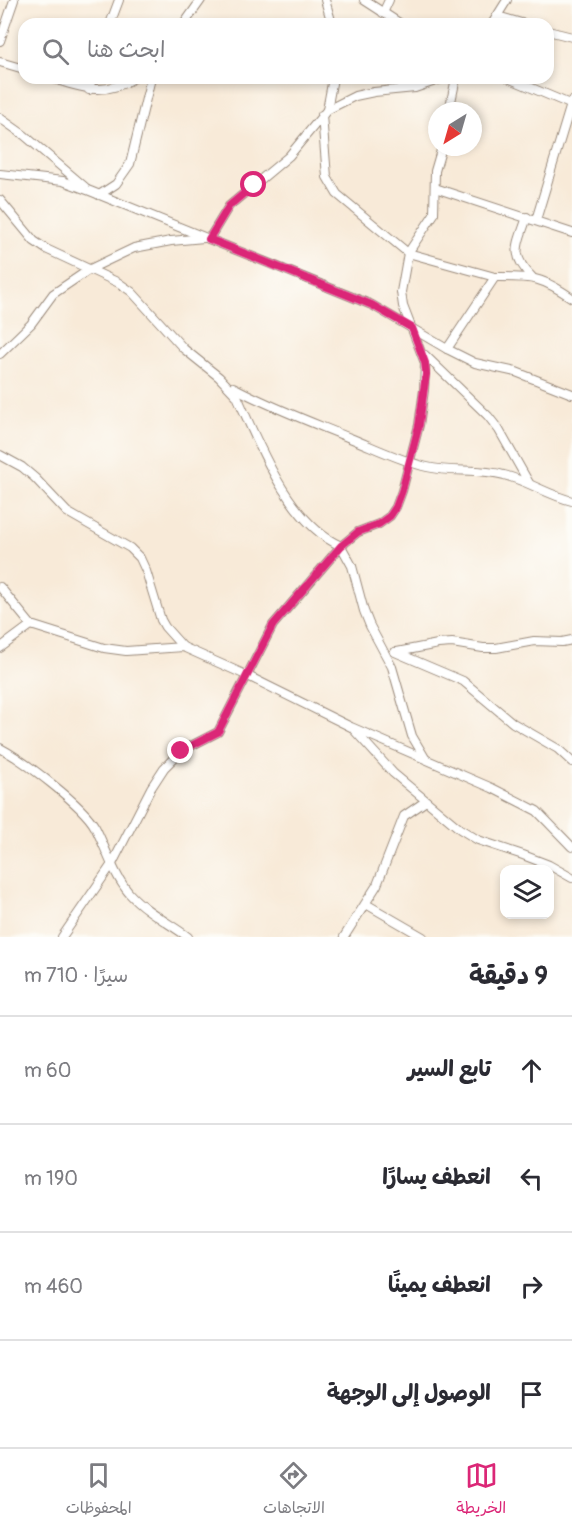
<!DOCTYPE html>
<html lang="ar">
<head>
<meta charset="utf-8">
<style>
  body { margin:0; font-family:Pangolin,"Playpen Sans Arabic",sans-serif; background:#f7f7f7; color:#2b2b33; direction:rtl }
  .controls { position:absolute; right:18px; bottom:18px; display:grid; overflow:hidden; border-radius:12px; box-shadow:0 3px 9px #0003 }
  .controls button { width:54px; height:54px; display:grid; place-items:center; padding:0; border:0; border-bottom:2px solid #e1e1e2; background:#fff; color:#2b2b33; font:30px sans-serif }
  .compass { position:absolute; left:428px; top:102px; width:54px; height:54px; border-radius:50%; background:#fff; box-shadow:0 3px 9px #0003; rotate:217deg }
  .stop { position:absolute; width:18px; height:18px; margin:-14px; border:4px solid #db2777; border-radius:50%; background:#fff }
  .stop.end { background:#db2777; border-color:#fff; box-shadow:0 2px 6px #0008 }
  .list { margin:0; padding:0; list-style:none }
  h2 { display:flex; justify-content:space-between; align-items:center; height:78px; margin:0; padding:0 24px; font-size:26px }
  h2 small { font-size:20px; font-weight:400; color:#7c7c81 }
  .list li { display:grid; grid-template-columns:39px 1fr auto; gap:18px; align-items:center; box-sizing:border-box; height:108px; padding:0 24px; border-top:2px solid #e1e1e2 }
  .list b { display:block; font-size:22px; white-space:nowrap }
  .list em { font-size:20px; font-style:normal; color:#7c7c81 }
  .icon { flex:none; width:33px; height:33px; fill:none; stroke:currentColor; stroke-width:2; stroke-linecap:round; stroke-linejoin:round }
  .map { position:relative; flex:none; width:572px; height:937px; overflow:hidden; direction:ltr }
  .search { position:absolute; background:#fff; box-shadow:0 3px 9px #0003; left:18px; right:18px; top:18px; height:66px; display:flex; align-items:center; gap:15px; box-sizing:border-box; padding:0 21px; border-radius:18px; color:#7c7c81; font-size:22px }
  .sheet { height:510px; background:#fff }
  nav { display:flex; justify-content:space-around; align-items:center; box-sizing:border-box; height:84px; border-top:2px solid #e1e1e2; background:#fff; font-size:16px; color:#7c7c81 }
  nav a { display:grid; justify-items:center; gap:3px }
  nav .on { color:#db2777 }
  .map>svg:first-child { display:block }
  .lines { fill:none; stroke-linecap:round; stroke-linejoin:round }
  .minor-casing { stroke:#9a8a7b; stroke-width:10 }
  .minor { stroke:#fff; stroke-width:8 }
  .route { stroke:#db2777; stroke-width:8 }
</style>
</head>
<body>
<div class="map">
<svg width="572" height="937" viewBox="0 0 572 937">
  <rect width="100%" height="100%" fill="#fdfcf7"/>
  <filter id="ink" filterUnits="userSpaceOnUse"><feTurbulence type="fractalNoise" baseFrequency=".0167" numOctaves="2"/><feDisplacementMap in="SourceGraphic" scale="12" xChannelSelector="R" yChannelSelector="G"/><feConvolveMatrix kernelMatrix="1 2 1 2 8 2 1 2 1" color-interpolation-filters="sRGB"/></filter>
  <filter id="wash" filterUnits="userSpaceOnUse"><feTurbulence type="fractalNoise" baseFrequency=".008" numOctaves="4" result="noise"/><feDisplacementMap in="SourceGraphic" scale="24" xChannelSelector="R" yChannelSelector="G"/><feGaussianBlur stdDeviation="1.35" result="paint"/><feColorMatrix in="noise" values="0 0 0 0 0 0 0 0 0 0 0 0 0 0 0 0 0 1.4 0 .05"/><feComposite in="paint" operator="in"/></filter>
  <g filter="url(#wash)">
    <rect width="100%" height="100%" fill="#f8ead8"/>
  </g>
  <g filter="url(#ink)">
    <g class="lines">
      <g class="minor-casing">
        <g id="minor">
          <polyline points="325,0 332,24"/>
          <polyline points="364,0 401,24"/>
          <polyline points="383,13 389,0"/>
          <polyline points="497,16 525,24"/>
          <polyline points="110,24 119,0"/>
          <polyline points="184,24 201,0"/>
          <polyline points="492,24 507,0"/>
          <polyline points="548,31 572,37"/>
          <polyline points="0,41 14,0"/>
          <polyline points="0,62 24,69"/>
          <path d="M 51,78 C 82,88 104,97 134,78"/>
          <polyline points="508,78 572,105"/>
          <polyline points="89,90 92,78"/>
          <polyline points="327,110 333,78"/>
          <polyline points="449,111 456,78"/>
          <polyline points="322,115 327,177 337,194 408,253 495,277 447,349"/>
          <polyline points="0,118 24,135 85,187"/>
          <polyline points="0,174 63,181 90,191 372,305 447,349 475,363 516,372 572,394"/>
          <polyline points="435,188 572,233"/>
          <polyline points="99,195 116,184 130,164 151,78"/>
          <path d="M 0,200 L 34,241 L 46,249 L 119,283 L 132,292 L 184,349 L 219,377 L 237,396 C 259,445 289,523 341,546 L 358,532 L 379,524 L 390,516 L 396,507 L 402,491 L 419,425 L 424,390 L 425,363 L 403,306 L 401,292 L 408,253 L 434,214 L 435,171 L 442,147"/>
          <path d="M 527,217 C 518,245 509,254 532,277"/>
          <polyline points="536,220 572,101"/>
          <polyline points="209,239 229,206 289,156 327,110 355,96 374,92 415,88 444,78"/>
          <path d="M 495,277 C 533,277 540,276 572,298"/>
          <polyline points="0,354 31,324 53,294 90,269 134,248 171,241 204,238"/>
          <polyline points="425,355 488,416 499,430 529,483"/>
          <path d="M 233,387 C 270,407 311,422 350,438 C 375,448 401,461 427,467 C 452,473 479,468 504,475 C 528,481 548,495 572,501"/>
          <polyline points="0,455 22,467 35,478 67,512 130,548 140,558 146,571 161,620 165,627 183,647"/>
          <polyline points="0,587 31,625 104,648 126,651 183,647 248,676 351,727 492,788 537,811 572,847"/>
          <polyline points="0,648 31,625"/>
          <polyline points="395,652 463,681 513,723 558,749 572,762"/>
          <polyline points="397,652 438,644 452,643 483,648 496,648 534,641 562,642 572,640"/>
          <polyline points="354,730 393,773 460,829 478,840 523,855 549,865 572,878"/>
          <path d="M 0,748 C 23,760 83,805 95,827 C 106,848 113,874 129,893 C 145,911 169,923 188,937"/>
          <polyline points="366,904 423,937"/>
          <polyline points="62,937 112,864 151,788 164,768 181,751 218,732 273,625 341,546 352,566 364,611 370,626 392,667 412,736 425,758"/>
          <polyline points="344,937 377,885 404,816 426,801"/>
        </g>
      </g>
      <use href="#minor" class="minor"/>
    </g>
  </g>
  <g class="lines" filter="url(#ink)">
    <polyline class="route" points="181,751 218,732 273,625 341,546 358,532 379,524 390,516 396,507 402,491 419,425 426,374 425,363 412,328 372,305 209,239 229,206 254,185"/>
  </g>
</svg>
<div class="controls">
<button><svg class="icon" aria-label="layers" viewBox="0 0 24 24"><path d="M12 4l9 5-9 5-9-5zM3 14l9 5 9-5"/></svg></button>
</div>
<svg class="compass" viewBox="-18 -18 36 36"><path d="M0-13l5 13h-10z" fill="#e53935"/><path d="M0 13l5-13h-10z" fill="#7c7c81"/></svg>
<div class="stop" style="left:254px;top:185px"></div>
<div class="stop end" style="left:181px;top:751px"></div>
<div class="search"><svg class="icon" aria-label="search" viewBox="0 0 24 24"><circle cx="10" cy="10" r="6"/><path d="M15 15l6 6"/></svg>ابحث هنا</div>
</div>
<section class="sheet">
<h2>9 دقيقة<small>سيرًا · 710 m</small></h2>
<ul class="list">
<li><svg class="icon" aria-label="ahead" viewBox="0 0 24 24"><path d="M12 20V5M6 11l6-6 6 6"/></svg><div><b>تابع السير</b></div><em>60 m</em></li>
<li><svg class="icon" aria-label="left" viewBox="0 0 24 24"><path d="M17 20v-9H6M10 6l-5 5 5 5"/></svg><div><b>انعطف يسارًا</b></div><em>190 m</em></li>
<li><svg class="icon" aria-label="right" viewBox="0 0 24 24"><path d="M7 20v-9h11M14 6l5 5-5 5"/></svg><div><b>انعطف يمينًا</b></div><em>460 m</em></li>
<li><svg class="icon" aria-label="arrive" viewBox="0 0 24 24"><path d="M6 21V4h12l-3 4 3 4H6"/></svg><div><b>الوصول إلى الوجهة</b></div></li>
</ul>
</section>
<nav>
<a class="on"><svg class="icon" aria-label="map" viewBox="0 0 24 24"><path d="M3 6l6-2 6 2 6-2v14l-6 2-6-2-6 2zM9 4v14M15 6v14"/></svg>الخريطة</a>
<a><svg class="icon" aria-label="directions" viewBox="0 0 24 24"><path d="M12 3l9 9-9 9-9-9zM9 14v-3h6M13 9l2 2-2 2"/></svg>الاتجاهات</a>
<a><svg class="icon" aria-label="saved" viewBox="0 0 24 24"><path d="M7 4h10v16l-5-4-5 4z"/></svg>المحفوظات</a>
</nav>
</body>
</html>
